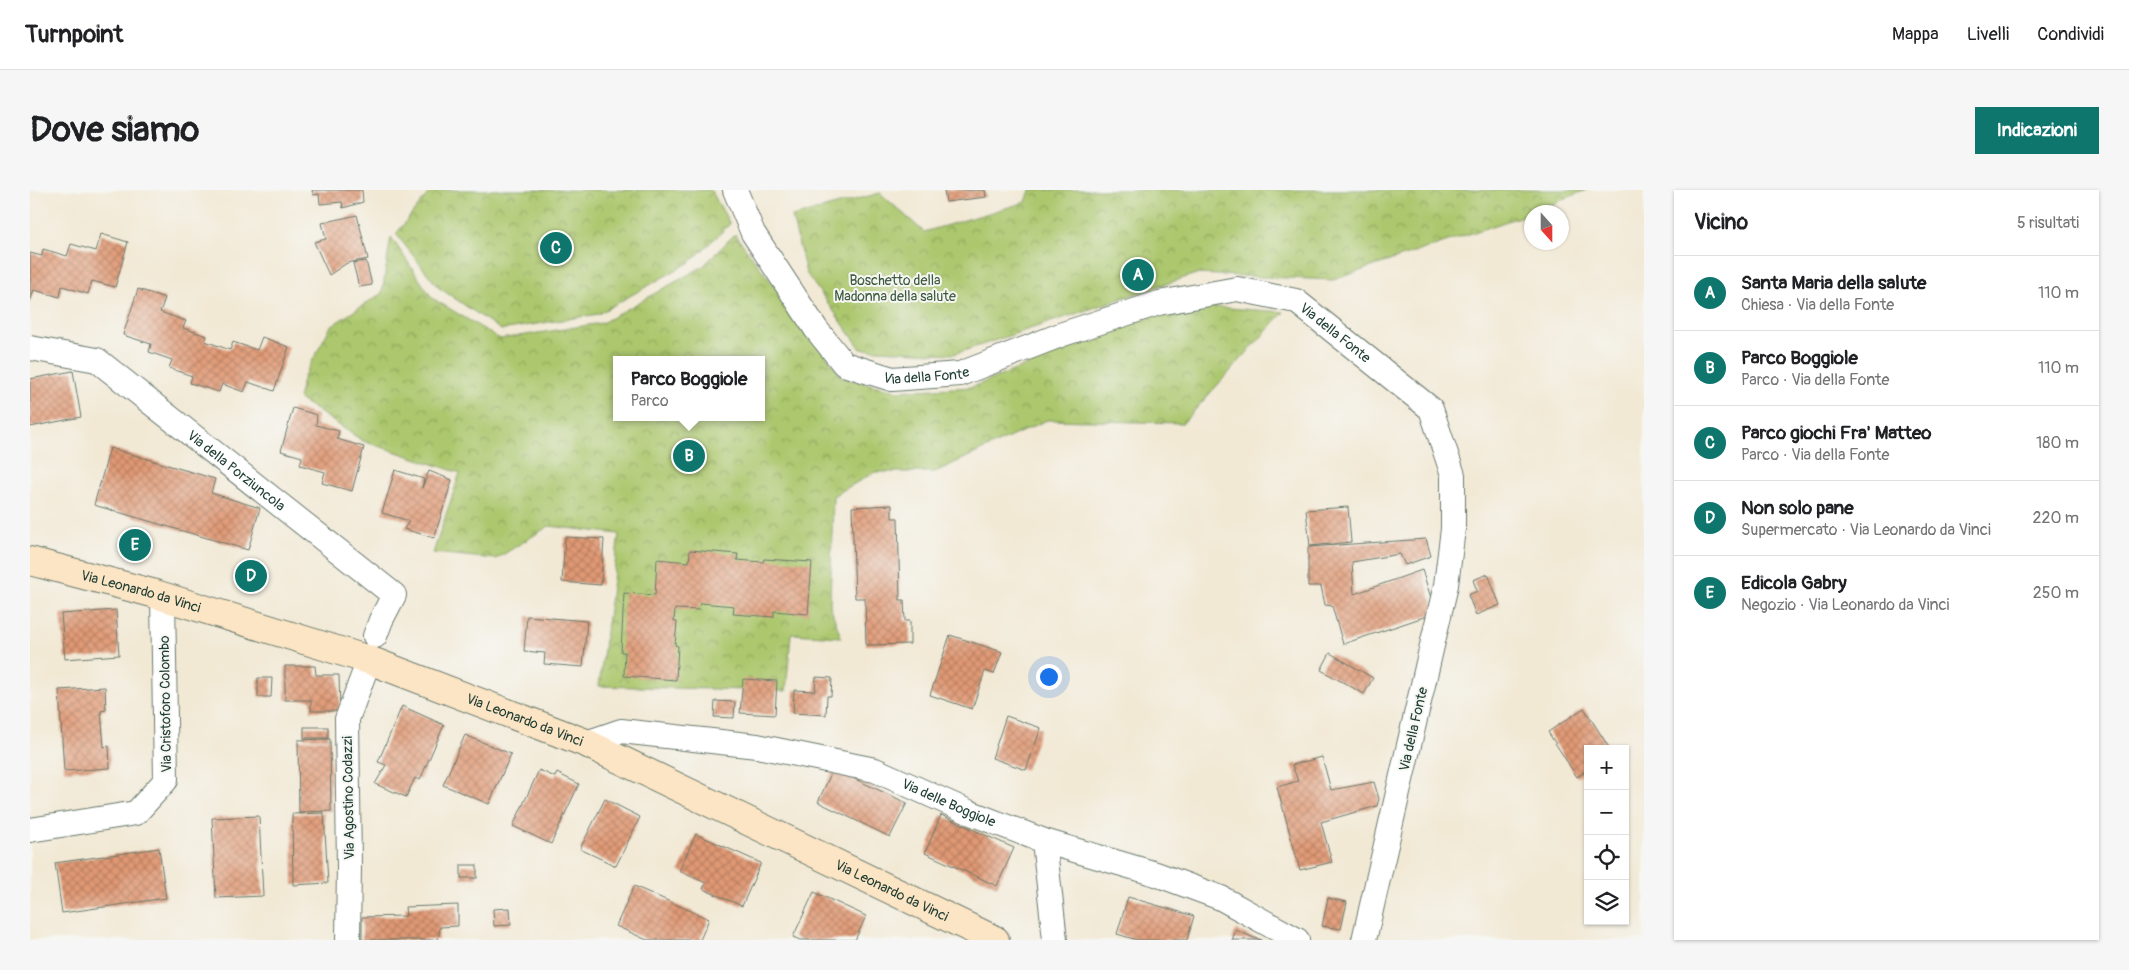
<!DOCTYPE html>
<html lang="it">
<head>
<meta charset="utf-8">
<style>
  body { margin:0; font-family:Pangolin,sans-serif; background:#f6f6f6; color:#202124 }
  .controls { position:absolute; right:15px; bottom:15px; display:grid; overflow:hidden; border-radius:0px; box-shadow:0 1px 4px #0004 }
  .controls button { width:45px; height:45px; display:grid; place-items:center; padding:0; border:0; border-bottom:1px solid #e0e0e0; background:#fff; color:#202124; font:25px sans-serif }
  .compass { position:absolute; left:1494px; top:15px; width:45px; height:45px; border-radius:50%; background:#fff; box-shadow:0 1px 4px #0004; rotate:159deg }
  .you { position:absolute; left:1018px; top:486px; width:18px; height:18px; margin:-12px; border:4px solid #fff; border-radius:50%; background:#1a73e8; box-shadow:0 0 0 8px #1a73e833 }
  .badge { display:grid; place-items:center; width:32px; height:32px; border-radius:50%; background:#0f766e; color:#fff; font-size:16px; font-weight:700 }
  .pin { position:absolute; translate:-50% -50%; border:2px solid #fff; box-shadow:0 1px 5px #0006 }
  .popup { position:absolute; left:583px; top:166px; width:152px; height:65px; box-sizing:border-box; display:grid; place-content:center; border-radius:0px; background:#fff; filter:drop-shadow(0 1px 4px #0005); font-size:16px; white-space:nowrap; color:#757577 }
  .popup b { font-size:19px; color:#202124 }
  .popup::after { content:''; position:absolute; left:50%; top:100%; margin-left:-10px; border:10px solid transparent; border-top-color:#fff }
  .list { margin:0; padding:0; list-style:none }
  h2 { display:flex; justify-content:space-between; align-items:center; height:65px; margin:0; padding:0 20px; font-size:21px }
  h2 small { font-size:16px; font-weight:400; color:#757577 }
  .list li { display:grid; grid-template-columns:32px 1fr auto; gap:15px; align-items:center; box-sizing:border-box; height:75px; padding:0 20px; border-top:1px solid #e0e0e0 }
  .list b { display:block; font-size:19px; white-space:nowrap }
  .list p { margin:0; font-size:16px; white-space:nowrap; color:#757577 }
  .list em { font-size:16px; font-style:normal; color:#757577 }
  .icon { flex:none; width:28px; height:28px; fill:none; stroke:currentColor; stroke-width:2; stroke-linecap:round; stroke-linejoin:round }
  .map { position:relative; flex:none; width:1614px; height:750px; overflow:hidden; border-radius:0px }
  header { display:flex; align-items:center; gap:30px; box-sizing:border-box; height:70px; padding:0 25px; background:#fff; border-bottom:1px solid #e0e0e0 }
  header strong { font-size:24px }
  nav { display:flex; gap:28px; margin-inline-start:auto; font-size:18px }
  .intro { display:flex; align-items:center; justify-content:space-between; box-sizing:border-box; height:120px; padding:0 30px }
  h1 { margin:0; font-size:35px }
  .button { padding:12px 22px; border-radius:0px; background:#0f766e; color:#fff; font-size:18px; font-weight:700 }
  main { display:flex; gap:30px; padding:0 30px }
  aside { flex:1; background:#fff; border-radius:0px; box-shadow:0 1px 4px #0004 }
  .map>svg:first-child { display:block }
  .park { fill:url(#park-crowns); stroke:#668250; fill-rule:evenodd }
  .building { fill:url(#building-cross-hatch) }
  .lines { fill:none; stroke-linecap:round; stroke-linejoin:round }
  .street-casing { stroke:#69796c; stroke-width:26 }
  .secondary-casing { stroke:#69796c; stroke-width:30 }
  .street { stroke:#fff; stroke-width:24 }
  .secondary { stroke:#fce5c4; stroke-width:28 }
  .labels { text-anchor:middle; stroke-width:4; stroke-linejoin:round; paint-order:stroke }
  .park-label { font-size:14px; fill:#3b593f; stroke:#f6f6f2 }
  .street-label { font-size:14px; fill:#1f3d34; stroke:#f6f6f2 }
</style>
</head>
<body>
<header>
<strong>Turnpoint</strong>
<nav><a>Mappa</a><a>Livelli</a><a>Condividi</a></nav>
</header>
<div class="intro"><h1>Dove siamo</h1><a class="button">Indicazioni</a></div>
<main>
<div class="map">
<svg width="1614" height="750" viewBox="0 0 1614 750">
  <defs>
    <pattern id="park-crowns" width="20" height="18" patternUnits="userSpaceOnUse" patternTransform="scale(1.25)"><rect width="20" height="18" fill="#acc76d"/><path d="M2 6a3 3 0 1 1 6 0M12 15a3 3 0 1 1 6 0" fill="none" stroke="#8ba35a"/></pattern>
    <pattern id="building-cross-hatch" width="8" height="8" patternUnits="userSpaceOnUse" patternTransform="scale(1.25)"><rect width="8" height="8" fill="#e19975"/><path d="M0 0l8 8M0 8l8-8" fill="none" stroke="#b67e61"/></pattern>
  </defs>
  <rect width="100%" height="100%" fill="#f6f6f2"/>
  <filter id="ink" filterUnits="userSpaceOnUse"><feTurbulence type="fractalNoise" baseFrequency=".02" numOctaves="2"/><feDisplacementMap in="SourceGraphic" scale="10" xChannelSelector="R" yChannelSelector="G"/><feConvolveMatrix kernelMatrix="1 2 1 2 8 2 1 2 1" color-interpolation-filters="sRGB"/></filter>
  <filter id="wash" filterUnits="userSpaceOnUse"><feTurbulence type="fractalNoise" baseFrequency=".0096" numOctaves="4" result="noise"/><feDisplacementMap in="SourceGraphic" scale="20" xChannelSelector="R" yChannelSelector="G"/><feGaussianBlur stdDeviation="1.12" result="paint"/><feColorMatrix in="noise" values="0 0 0 0 0 0 0 0 0 0 0 0 0 0 0 0 0 1.4 0 .05"/><feComposite in="paint" operator="in"/></filter>
  <g filter="url(#wash)">
    <rect width="100%" height="100%" fill="#f2e9d5"/>
    <g class="park">
      <polygon points="401,0 681,0 700,34 660,72 568,124 471,140 408,97 366,44"/>
      <polygon points="1000,0 1556,0 1501,23 1303,90 1166,84 924,164 831,159 776,83 762,27 850,3 894,42 996,12"/>
      <path d="M 705,44 L 813,188 L 868,201 L 942,197 L 1121,126 L 1185,117 L 1254,122 L 1153,233 L 1017,230 L 905,282 L 845,282 L 803,306 L 800,416 L 811,447 L 761,444 L 756,501 L 569,496 L 589,344 L 519,336 L 466,369 L 403,363 L 430,283 L 333,251 L 268,208 L 274,186 L 301,136 L 352,103 L 361,47 L 402,108 L 470,149 L 572,133 L 672,77 ZM 586,170 L 732,170 L 732,227 L 586,227 Z"/>
    </g>
    <g id="blocks">
      <g class="building">
        <polygon points="282,0 332,0 333,12 313,18 312,12 290,14 289,4 283,5"/>
        <polygon points="914,0 955,0 956,7 916,12"/>
        <polygon points="327,25 338,69 317,73 299,85 284,52 296,49 292,33"/>
        <polygon points="71,44 98,52 85,97 62,91 58,104 32,96 30,107 4,100 0,112 0,63 12,66 13,59 37,66 41,54 66,61"/>
        <polygon points="336,71 342,95 329,97 323,73"/>
        <polygon points="108,99 135,108 130,122 156,131 153,138 177,146 175,151 200,160 203,152 227,160 232,147 259,157 244,201 218,192 214,202 192,194 189,202 160,193 162,186 139,178 142,170 119,162 121,154 93,145"/>
        <polygon points="43,181 51,227 0,237 0,189"/>
        <polygon points="263,218 287,225 286,235 309,241 307,249 334,257 322,301 292,293 295,282 270,275 272,267 251,261"/>
        <polygon points="80,258 185,289 181,303 230,318 218,360 64,315"/>
        <polygon points="365,280 394,289 392,298 399,281 422,290 404,348 374,339 379,331 352,323"/>
        <polygon points="862,315 862,328 868,328 870,410 874,410 875,431 880,431 880,454 836,455 835,408 825,408 822,317"/>
        <polygon points="1318,317 1321,352 1280,356 1276,320"/>
        <polygon points="535,347 574,349 571,395 532,392"/>
        <polygon points="1396,349 1401,366 1375,375 1370,364 1322,372 1324,404 1392,380 1406,423 1313,454 1302,416 1295,415 1291,396 1278,396 1278,357"/>
        <polygon points="660,360 708,364 707,370 733,372 734,369 782,372 778,424 744,421 744,427 703,424 704,416 670,413 669,420 645,419 644,431 647,432 645,455 648,456 646,490 594,486 595,462 591,462 594,403 625,405 627,369 659,372"/>
        <polygon points="1458,384 1470,415 1446,425 1438,405 1447,401 1443,390"/>
        <polygon points="86,420 89,465 35,469 31,424"/>
        <polygon points="497,426 557,431 553,477 514,474 515,463 494,461"/>
        <polygon points="920,445 972,462 964,484 955,481 942,519 900,505"/>
        <polygon points="1300,463 1343,488 1334,504 1291,480"/>
        <polygon points="255,476 285,476 286,485 309,485 310,521 281,521 281,510 255,510"/>
        <polygon points="786,487 802,488 801,506 797,506 796,525 763,523 764,500 785,501"/>
        <polygon points="228,488 242,488 241,507 228,507"/>
        <polygon points="713,489 747,491 745,525 710,523"/>
        <polygon points="75,497 76,520 71,521 74,557 79,556 80,578 34,581 29,500"/>
        <polygon points="685,511 705,512 704,528 684,527"/>
        <polygon points="372,516 414,535 390,590 385,588 376,607 345,594 356,575 348,572"/>
        <polygon points="1554,518 1580,559 1558,559 1558,580 1547,587 1518,542"/>
        <polygon points="976,526 1011,538 996,580 962,568"/>
        <rect x="274" y="537" width="24" height="11"/>
        <polygon points="435,545 481,564 459,614 413,595"/>
        <polygon points="300,549 301,621 269,622 268,550"/>
        <polygon points="1292,567 1301,600 1344,592 1349,609 1347,616 1291,632 1302,672 1270,680 1247,597 1268,591 1262,575"/>
        <polygon points="803,579 877,613 860,647 788,612"/>
        <polygon points="509,580 525,587 527,583 549,594 521,654 483,636"/>
        <polygon points="575,609 610,627 586,676 550,659"/>
        <polygon points="294,623 298,693 263,695 262,624"/>
        <polygon points="911,625 984,658 967,696 895,663"/>
        <polygon points="229,626 233,706 186,708 182,628"/>
        <polygon points="666,644 731,673 712,716 673,699 676,693 649,681"/>
        <polygon points="129,658 136,708 32,723 25,673"/>
        <rect x="431" y="675" width="16" height="13"/>
        <polygon points="604,696 679,729 670,750 617,750 586,736"/>
        <polygon points="784,702 836,726 825,750 770,750 763,747"/>
        <polygon points="1098,707 1164,726 1157,750 1107,750 1087,744"/>
        <polygon points="1298,708 1317,712 1311,739 1292,736"/>
        <polygon points="428,715 428,736 410,737 408,750 332,750 332,727 376,726 375,717"/>
        <polygon points="480,718 481,735 464,736 463,719"/>
        <polygon points="1206,740 1222,747 1232,750 1202,750"/>
      </g>
    </g>
  </g>
  <g filter="url(#ink)">
    <use href="#blocks" fill-opacity="0" stroke="#69796c" stroke-width="1"/>
    <g class="lines">
      <g class="street-casing">
        <g id="street">
          <path id="s1" d="M 705,0 L 723,43 L 786,139 L 814,174 L 862,189 L 930,184 L 1033,144 L 1129,113 L 1207,99 L 1266,111 L 1401,219 L 1423,285 L 1423,339 L 1416,395 L 1334,750"/>
          <path id="s2" d="M 0,158 L 67,170 L 364,405 L 351,430 L 345,446"/>
          <path id="s3" d="M 556,553 L 591,541 L 727,556 L 845,580 L 941,623 L 1014,651 L 1126,684 L 1191,708 L 1267,750"/>
          <polyline points="0,640 106,623 136,590 133,407"/>
          <polyline points="1014,651 1025,750"/>
          <polyline points="318,750 319,676 317,529 339,470"/>
        </g>
      </g>
      <g class="secondary-casing">
        <g id="secondary">
          <path id="s4" d="M 0,371 L 122,403 L 339,470 L 556,553 L 965,750"/>
        </g>
      </g>
      <use href="#street" class="street"/>
      <use href="#secondary" class="secondary"/>
    </g>
  </g>
  <g class="labels">
    <g class="park-label">
      <text x="865" y="95">Boschetto della<tspan x="865" dy="16">Madonna della salute</tspan></text>
    </g>
    <g class="street-label">
      <text dy="5" stroke="none"><textPath href="#s1" startOffset="726">Via della Fonte</textPath></text>
      <text dy="5" stroke="none"><textPath href="#s1" startOffset="291">Via della Fonte</textPath></text>
      <text dy="5" stroke="none"><textPath href="#s2" startOffset="246">Via della Porziuncola</textPath></text>
      <text dy="5" stroke="none"><textPath href="#s4" startOffset="115">Via Leonardo da Vinci</textPath></text>
      <text transform="translate(135 514) rotate(-91)" y="5">Via Cristoforo Colombo</text>
      <text dy="5" stroke="none"><textPath href="#s4" startOffset="520">Via Leonardo da Vinci</textPath></text>
      <text transform="translate(1383 539) rotate(-77)" y="5">Via della Fonte</text>
      <text transform="translate(318 608) rotate(-91)" y="5">Via Agostino Codazzi</text>
      <text dy="5" stroke="none"><textPath href="#s3" startOffset="375">Via delle Boggiole</textPath></text>
      <text dy="5" stroke="none"><textPath href="#s4" startOffset="925">Via Leonardo da Vinci</textPath></text>
    </g>
  </g>
</svg>
<div class="controls">
<button>+</button>
<button>−</button>
<button><svg class="icon" aria-label="locate" viewBox="0 0 24 24"><circle cx="12" cy="12" r="6"/><path d="M12 2v4M12 18v4M2 12h4M18 12h4"/></svg></button>
<button><svg class="icon" aria-label="layers" viewBox="0 0 24 24"><path d="M12 4l9 5-9 5-9-5zM3 14l9 5 9-5"/></svg></button>
</div>
<svg class="compass" viewBox="-18 -18 36 36"><path d="M0-13l5 13h-10z" fill="#e53935"/><path d="M0 13l5-13h-10z" fill="#757577"/></svg>
<div class="you"></div>
<div class="pin badge" style="left:1108px;top:85px">A</div>
<div class="pin badge" style="left:659px;top:266px">B</div>
<div class="popup"><b>Parco Boggiole</b>Parco</div>
<div class="pin badge" style="left:526px;top:58px">C</div>
<div class="pin badge" style="left:221px;top:386px">D</div>
<div class="pin badge" style="left:105px;top:355px">E</div>
</div>
<aside>
<h2>Vicino<small>5 risultati</small></h2>
<ul class="list">
<li><span class="badge">A</span><div><b>Santa Maria della salute</b><p>Chiesa · Via della Fonte</p></div><em>110 m</em></li>
<li><span class="badge">B</span><div><b>Parco Boggiole</b><p>Parco · Via della Fonte</p></div><em>110 m</em></li>
<li><span class="badge">C</span><div><b>Parco giochi Fra' Matteo</b><p>Parco · Via della Fonte</p></div><em>180 m</em></li>
<li><span class="badge">D</span><div><b>Non solo pane</b><p>Supermercato · Via Leonardo da Vinci</p></div><em>220 m</em></li>
<li><span class="badge">E</span><div><b>Edicola Gabry</b><p>Negozio · Via Leonardo da Vinci</p></div><em>250 m</em></li>
</ul>
</aside>
</main>
</body>
</html>
